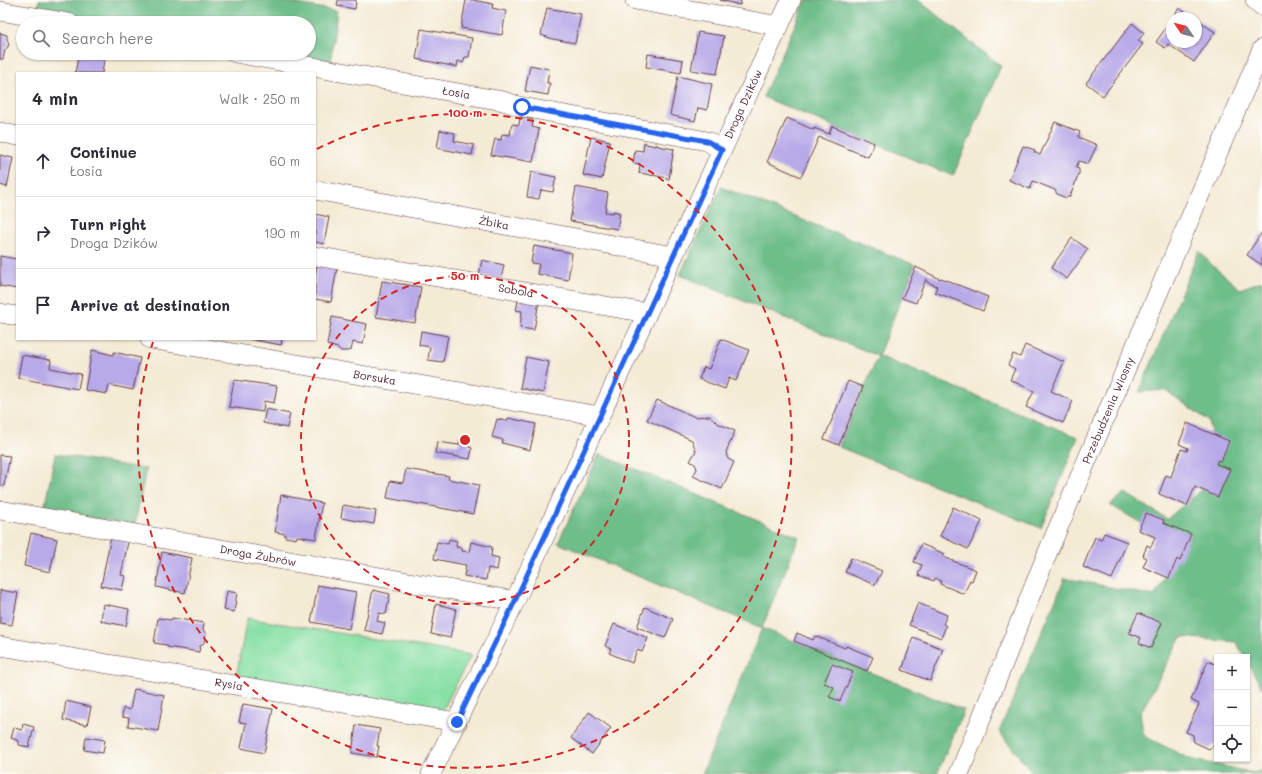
<!DOCTYPE html>
<html lang="en">
<head>
<meta charset="utf-8">
<style>
  body { margin:0; font-family:Mali,sans-serif; background:#f2f2f3; color:#2b2b33 }
  .controls { position:absolute; right:12px; bottom:12px; display:grid; overflow:hidden; border-radius:0px; box-shadow:0 1px 3px #0004 }
  .controls button { width:36px; height:36px; display:grid; place-items:center; padding:0; border:0; border-bottom:1px solid #e1e1e2; background:#fff; color:#2b2b33; font:20px sans-serif }
  .compass { position:absolute; left:1166px; top:12px; width:36px; height:36px; border-radius:50%; background:#fff; box-shadow:0 1px 3px #0004; rotate:305deg }
  .stop { position:absolute; width:12px; height:12px; margin:-9px; border:3px solid #2563eb; border-radius:50%; background:#fff }
  .stop.end { background:#2563eb; border-color:#fff; box-shadow:0 1px 4px #0008 }
  .list { margin:0; padding:0; list-style:none }
  h2 { display:flex; justify-content:space-between; align-items:center; height:52px; margin:0; padding:0 16px; font-size:17px }
  h2 small { font-size:13px; font-weight:400; color:#7c7c81 }
  .list li { display:grid; grid-template-columns:26px 1fr auto; gap:12px; align-items:center; box-sizing:border-box; height:72px; padding:0 16px; border-top:1px solid #e1e1e2 }
  .list b { display:block; font-size:15px; white-space:nowrap }
  .list p { margin:0; font-size:13px; white-space:nowrap; color:#7c7c81 }
  .list em { font-size:13px; font-style:normal; color:#7c7c81 }
  .icon { flex:none; width:22px; height:22px; fill:none; stroke:currentColor; stroke-width:2; stroke-linecap:round; stroke-linejoin:round }
  .map { position:relative; flex:none; width:1262px; height:774px; overflow:hidden }
  .search { position:absolute; background:#fff; box-shadow:0 1px 3px #0004; left:16px; top:16px; width:300px; height:44px; display:flex; align-items:center; gap:10px; box-sizing:border-box; padding:0 14px; border-radius:22px; color:#7c7c81; font-size:15px }
  .panel { position:absolute; background:#fff; box-shadow:0 1px 3px #0004; left:16px; top:72px; width:300px; height:268px; border-radius:0px }
  .map>svg:first-child { display:block }
  .green { fill:#88e0a5; stroke:#698068 }
  .forest { fill:#6ebe8a; stroke:#5c6e5a }
  .building { fill:#b8a9e8 }
  .lines { fill:none; stroke-linecap:round; stroke-linejoin:round }
  .minor-casing { stroke:#643e44; stroke-width:20 }
  .minor { stroke:#fff; stroke-width:19 }
  .route { stroke:#2563eb; stroke-width:5 }
  .ring { fill:none; stroke:#d62828; stroke-width:2; stroke-dasharray:7 5 }
  .labels { text-anchor:middle; stroke-width:3.5; stroke-linejoin:round; paint-order:stroke }
  .street-label { font-size:11px; fill:#4a1f2b; stroke:#fdfcf7 }
  .centre { fill:#d62828; stroke:#fdfcf7; stroke-width:2 }
  .ring-label { font-size:12px; text-anchor:middle; font-weight:bold; fill:#d62828; stroke:#fdfcf7; stroke-width:3.5; stroke-linejoin:round; paint-order:stroke }
</style>
</head>
<body>
<div class="map">
<svg width="1262" height="774" viewBox="0 0 1262 774">
  <rect width="100%" height="100%" fill="#fdfcf7"/>
  <filter id="ink" filterUnits="userSpaceOnUse"><feTurbulence type="fractalNoise" baseFrequency=".025" numOctaves="2"/><feDisplacementMap in="SourceGraphic" scale="8" xChannelSelector="R" yChannelSelector="G"/><feConvolveMatrix kernelMatrix="1 2 1 2 8 2 1 2 1" color-interpolation-filters="sRGB"/></filter>
  <filter id="wash" filterUnits="userSpaceOnUse"><feTurbulence type="fractalNoise" baseFrequency=".012" numOctaves="4" result="noise"/><feDisplacementMap in="SourceGraphic" scale="16" xChannelSelector="R" yChannelSelector="G"/><feGaussianBlur stdDeviation="0.9" result="paint"/><feColorMatrix in="noise" values="0 0 0 0 0 0 0 0 0 0 0 0 0 0 0 0 0 1.4 0 .05"/><feComposite in="paint" operator="in"/></filter>
  <g filter="url(#wash)">
    <rect width="100%" height="100%" fill="#f4ebd5"/>
    <polygon class="green" points="247,618 471,655 442,712 236,678"/>
    <g class="forest">
      <polygon points="39,0 276,0 337,11 330,65 265,53 309,53 309,23 97,23 37,12"/>
      <polygon points="806,0 918,0 1001,66 953,176 763,97"/>
      <polygon points="721,187 915,265 878,356 1078,437 1041,528 839,447 878,356 680,275"/>
      <polygon points="1199,251 1212,265 1240,289 1262,281 1262,688 1247,661 1247,657 1245,657 1236,642 1181,637 1140,714 1144,736 1190,759 1254,773 1262,770 1262,774 1034,774 999,732 1065,578 1154,596 1183,547 1110,505 1125,493 1167,519 1201,490 1215,454 1209,421 1165,390 1139,392"/>
      <polygon points="55,454 146,469 135,525 44,510"/>
      <polygon points="599,454 799,537 762,628 867,671 964,710 937,774 702,774 762,628 558,543"/>
    </g>
    <g id="blocks">
      <g class="building">
        <polygon points="338,0 356,0 355,9 337,6"/>
        <polygon points="466,0 473,0 493,4 492,8 506,11 502,35 461,28"/>
        <polygon points="720,0 741,0 740,5"/>
        <polygon points="547,8 581,14 575,43 553,39 541,35"/>
        <polygon points="1179,8 1194,18 1173,18"/>
        <polygon points="1172,19 1172,42 1196,42 1196,19 1215,32 1194,62 1168,44 1165,48 1156,42"/>
        <polygon points="1132,23 1144,33 1138,41 1143,44 1103,96 1086,83"/>
        <polygon points="421,29 472,38 469,57 465,57 463,63 458,61 457,67 416,59"/>
        <polygon points="698,32 724,36 717,74 691,70"/>
        <polygon points="0,33 7,35 7,40 9,42 8,47 5,50 3,59 0,59"/>
        <polygon points="79,53 95,53 105,55 102,73 75,73"/>
        <polygon points="648,54 683,60 681,73 646,67"/>
        <polygon points="530,65 549,69 547,83 550,83 548,95 525,91"/>
        <polygon points="678,76 712,84 707,110 698,108 695,121 670,115"/>
        <polygon points="520,117 533,120 532,127 539,129 533,162 491,155 495,139 501,140 502,134 510,135 512,124 519,125"/>
        <polygon points="787,118 814,130 814,128 829,134 832,126 874,143 868,157 819,137 801,177 767,162"/>
        <polygon points="1055,122 1080,132 1078,137 1097,145 1088,164 1079,161 1076,168 1079,169 1079,174 1070,196 1066,198 1057,194 1055,190 1033,181 1030,189 1009,180 1023,146 1035,150 1034,152 1040,155"/>
        <polygon points="440,130 455,133 454,141 474,145 472,155 437,148"/>
        <polygon points="591,137 610,141 602,179 583,175"/>
        <polygon points="644,142 646,143 646,144 656,146 656,145 658,145 658,146 673,149 674,148 669,179 667,179 667,178 652,175 652,176 651,175 640,173 639,174 640,164 633,163 635,150 643,151"/>
        <polygon points="0,155 13,158 7,187 0,185"/>
        <polygon points="531,172 556,177 553,192 541,190 539,199 527,197"/>
        <polygon points="576,187 608,193 605,212 613,213 613,211 620,213 617,229 570,221"/>
        <polygon points="315,214 329,217 324,244 315,242"/>
        <polygon points="1262,232 1262,265 1247,255"/>
        <polygon points="1072,238 1088,249 1067,279 1051,268"/>
        <polygon points="534,246 572,253 568,280 537,274 539,264 531,263"/>
        <polygon points="0,256 17,259 17,289 0,286"/>
        <polygon points="482,260 504,265 501,279 479,275"/>
        <polygon points="317,264 337,268 331,302 315,299 315,277"/>
        <polygon points="916,267 940,279 941,278 988,297 983,311 935,292 937,286 927,282 927,279 926,279 916,303 902,298"/>
        <polygon points="382,281 421,287 415,323 376,317"/>
        <polygon points="524,298 539,301 534,330 520,328 522,311 516,310 518,301 524,302"/>
        <polygon points="332,317 367,324 363,344 353,342 351,350 348,351 341,351 338,348 327,345"/>
        <polygon points="421,331 448,336 443,362 428,360 430,347 419,345"/>
        <polygon points="249,339 282,339 281,345"/>
        <polygon points="721,339 749,350 736,381 729,378 725,389 699,379 704,367 709,369"/>
        <polygon points="1025,345 1064,362 1051,391 1073,401 1063,423 1026,407 1034,391 1010,380 1015,369 1008,365 1013,354 1020,357"/>
        <polygon points="92,350 113,355 114,352 140,358 133,390 109,385 107,394 85,390"/>
        <polygon points="22,355 51,360 50,368 81,374 78,389 18,378"/>
        <polygon points="526,357 549,362 543,393 520,388"/>
        <polygon points="234,380 277,386 274,403 264,401 263,412 229,407"/>
        <polygon points="848,381 863,387 839,445 824,439"/>
        <polygon points="657,400 695,417 710,416 717,423 735,431 726,452 728,459 734,462 722,489 693,476 697,469 695,464 690,461 696,451 692,440 647,420"/>
        <polygon points="266,409 290,414 287,428 263,423"/>
        <polygon points="508,418 536,424 530,450 502,443 503,440 492,437 497,419 507,421"/>
        <polygon points="1187,423 1229,441 1221,461 1218,460 1216,464 1230,469 1218,497 1195,487 1187,506 1159,494 1166,475 1171,477 1181,449 1187,451 1188,448 1179,444"/>
        <polygon points="460,439 470,441 469,447 472,448 470,459 435,453 437,442 459,445"/>
        <polygon points="0,455 10,456 4,486 0,485"/>
        <polygon points="406,469 449,476 448,479 479,485 473,514 387,498 390,481 403,483"/>
        <polygon points="281,495 322,503 316,539 297,536 296,539 285,537 285,534 275,532"/>
        <polygon points="343,505 376,511 374,524 341,518"/>
        <polygon points="953,507 982,521 968,549 940,536"/>
        <polygon points="1146,513 1164,520 1163,523 1191,534 1180,561 1177,559 1169,578 1143,567 1147,558 1143,556 1147,545 1151,547 1155,537 1138,530"/>
        <polygon points="31,533 57,539 50,572 24,566"/>
        <polygon points="1104,533 1127,542 1112,579 1083,567 1095,537 1101,540"/>
        <polygon points="111,536 118,539 128,542 121,575 125,576 122,590 101,586"/>
        <polygon points="449,539 457,541 456,547 462,548 462,551 469,552 471,542 492,547 491,556 499,558 497,570 488,568 486,580 464,576 466,565 434,559 437,542 448,544"/>
        <polygon points="921,544 945,554 943,557 976,570 972,581 970,580 964,594 940,584 941,581 935,578 934,581 918,575 922,565 914,562"/>
        <polygon points="162,552 192,558 185,593 156,587"/>
        <polygon points="851,558 882,571 875,585 845,572"/>
        <polygon points="318,585 356,592 349,629 311,622"/>
        <polygon points="0,590 18,593 12,625 0,623"/>
        <polygon points="373,590 390,594 386,614 379,613 377,621 385,623 382,634 364,630"/>
        <polygon points="227,591 237,593 234,612 224,610"/>
        <polygon points="918,603 947,615 943,624 946,626 941,638 909,625"/>
        <polygon points="103,604 129,609 126,626 101,621"/>
        <polygon points="436,604 456,609 450,638 431,634"/>
        <polygon points="645,607 673,619 665,638 637,627"/>
        <polygon points="1138,613 1162,623 1151,648 1139,643 1141,638 1129,633"/>
        <polygon points="158,618 171,620 172,618 204,623 203,630 206,634 204,643 200,646 199,652 167,647 167,645 154,643"/>
        <polygon points="614,624 648,638 642,652 637,650 632,663 609,653 611,649 605,646"/>
        <polygon points="797,633 813,640 815,636 845,648 846,646 873,657 867,671 794,641"/>
        <polygon points="913,637 943,649 930,681 902,670"/>
        <polygon points="1208,661 1217,665 1217,745 1215,744 1209,749 1194,742 1193,735 1186,732 1199,704 1191,700"/>
        <polygon points="832,664 853,672 840,701 829,697 834,687 824,683"/>
        <polygon points="134,689 164,695 158,731 128,726 129,718 122,717 123,708 130,710"/>
        <polygon points="66,701 91,707 87,725 63,720"/>
        <polygon points="243,704 273,709 264,753 241,748 246,723 239,722"/>
        <polygon points="589,712 611,728 592,754 571,738"/>
        <polygon points="23,724 34,727 29,747 19,745 19,741 11,738 14,728 22,730"/>
        <polygon points="356,725 380,729 377,746 379,746 377,757 352,753"/>
        <polygon points="86,737 105,740 103,753 84,750"/>
      </g>
    </g>
  </g>
  <g filter="url(#ink)">
    <use href="#blocks" fill-opacity="0" stroke="#643e44" stroke-width="1"/>
    <g class="lines">
      <g class="minor-casing">
        <g id="minor">
          <polyline points="635,0 779,26"/>
          <polyline points="1255,0 1262,6"/>
          <polyline points="0,11 69,23"/>
          <path id="s1" d="M 235,53 L 503,101 L 522,107 L 707,141 L 722,150"/>
          <polyline points="0,132 17,136"/>
          <path id="s2" d="M 315,190 L 673,256"/>
          <path id="s3" d="M 315,256 L 647,313"/>
          <polyline points="0,313 17,316"/>
          <path id="s4" d="M 150,339 L 600,416"/>
          <path id="s5" d="M 0,510 L 515,601"/>
          <path id="s6" d="M 0,646 L 457,722"/>
          <path id="s7" d="M 431,774 L 515,601 L 791,0"/>
          <path id="s8" d="M 959,774 L 1047,554 L 1262,49"/>
        </g>
      </g>
      <use href="#minor" class="minor"/>
    </g>
  </g>
  <g class="lines" filter="url(#ink)">
    <polyline class="route" points="457,722 515,601 722,150 707,141 522,107"/>
  </g>
  <g class="ring">
    <circle cx="465" cy="440" r="164"/>
    <path d="M317 149A327 327 0 1 1 153 342"/>
  </g>
  <g class="labels">
    <g class="street-label">
      <text dy="4" stroke="none"><textPath href="#s1" startOffset="225">Łosia</textPath></text>
      <text dy="4" stroke="none"><textPath href="#s7" startOffset="739">Droga Dzików</textPath></text>
      <text dy="4" stroke="none"><textPath href="#s2" startOffset="182">Żbika</textPath></text>
      <text dy="4" stroke="none"><textPath href="#s3" startOffset="204">Sobola</textPath></text>
      <text dy="4" stroke="none"><textPath href="#s4" startOffset="228">Borsuka</textPath></text>
      <text dy="4" stroke="none"><textPath href="#s8" startOffset="393">Przebudzenia Wiosny</textPath></text>
      <text dy="4" stroke="none"><textPath href="#s5" startOffset="262">Droga Żubrów</textPath></text>
      <text dy="4" stroke="none"><textPath href="#s6" startOffset="232">Rysia</textPath></text>
    </g>
  </g>
  <circle cx="465" cy="440" r="6" class="centre"/>
  <g class="ring-label">
    <text x="465" y="117">100 m</text>
    <text x="465" y="280">50 m</text>
  </g>
</svg>
<div class="controls">
<button>+</button>
<button>−</button>
<button><svg class="icon" aria-label="locate" viewBox="0 0 24 24"><circle cx="12" cy="12" r="6"/><path d="M12 2v4M12 18v4M2 12h4M18 12h4"/></svg></button>
</div>
<svg class="compass" viewBox="-18 -18 36 36"><path d="M0-13l5 13h-10z" fill="#e53935"/><path d="M0 13l5-13h-10z" fill="#7c7c81"/></svg>
<div class="stop" style="left:522px;top:107px"></div>
<div class="stop end" style="left:457px;top:722px"></div>
<div class="search"><svg class="icon" aria-label="search" viewBox="0 0 24 24"><circle cx="10" cy="10" r="6"/><path d="M15 15l6 6"/></svg>Search here</div>
<section class="panel">
<h2>4 min<small>Walk · 250 m</small></h2>
<ul class="list">
<li><svg class="icon" aria-label="ahead" viewBox="0 0 24 24"><path d="M12 20V5M6 11l6-6 6 6"/></svg><div><b>Continue</b><p>Łosia</p></div><em>60 m</em></li>
<li><svg class="icon" aria-label="right" viewBox="0 0 24 24"><path d="M7 20v-9h11M14 6l5 5-5 5"/></svg><div><b>Turn right</b><p>Droga Dzików</p></div><em>190 m</em></li>
<li><svg class="icon" aria-label="arrive" viewBox="0 0 24 24"><path d="M6 21V4h12l-3 4 3 4H6"/></svg><div><b>Arrive at destination</b></div></li>
</ul>
</section>
</div>
</body>
</html>
